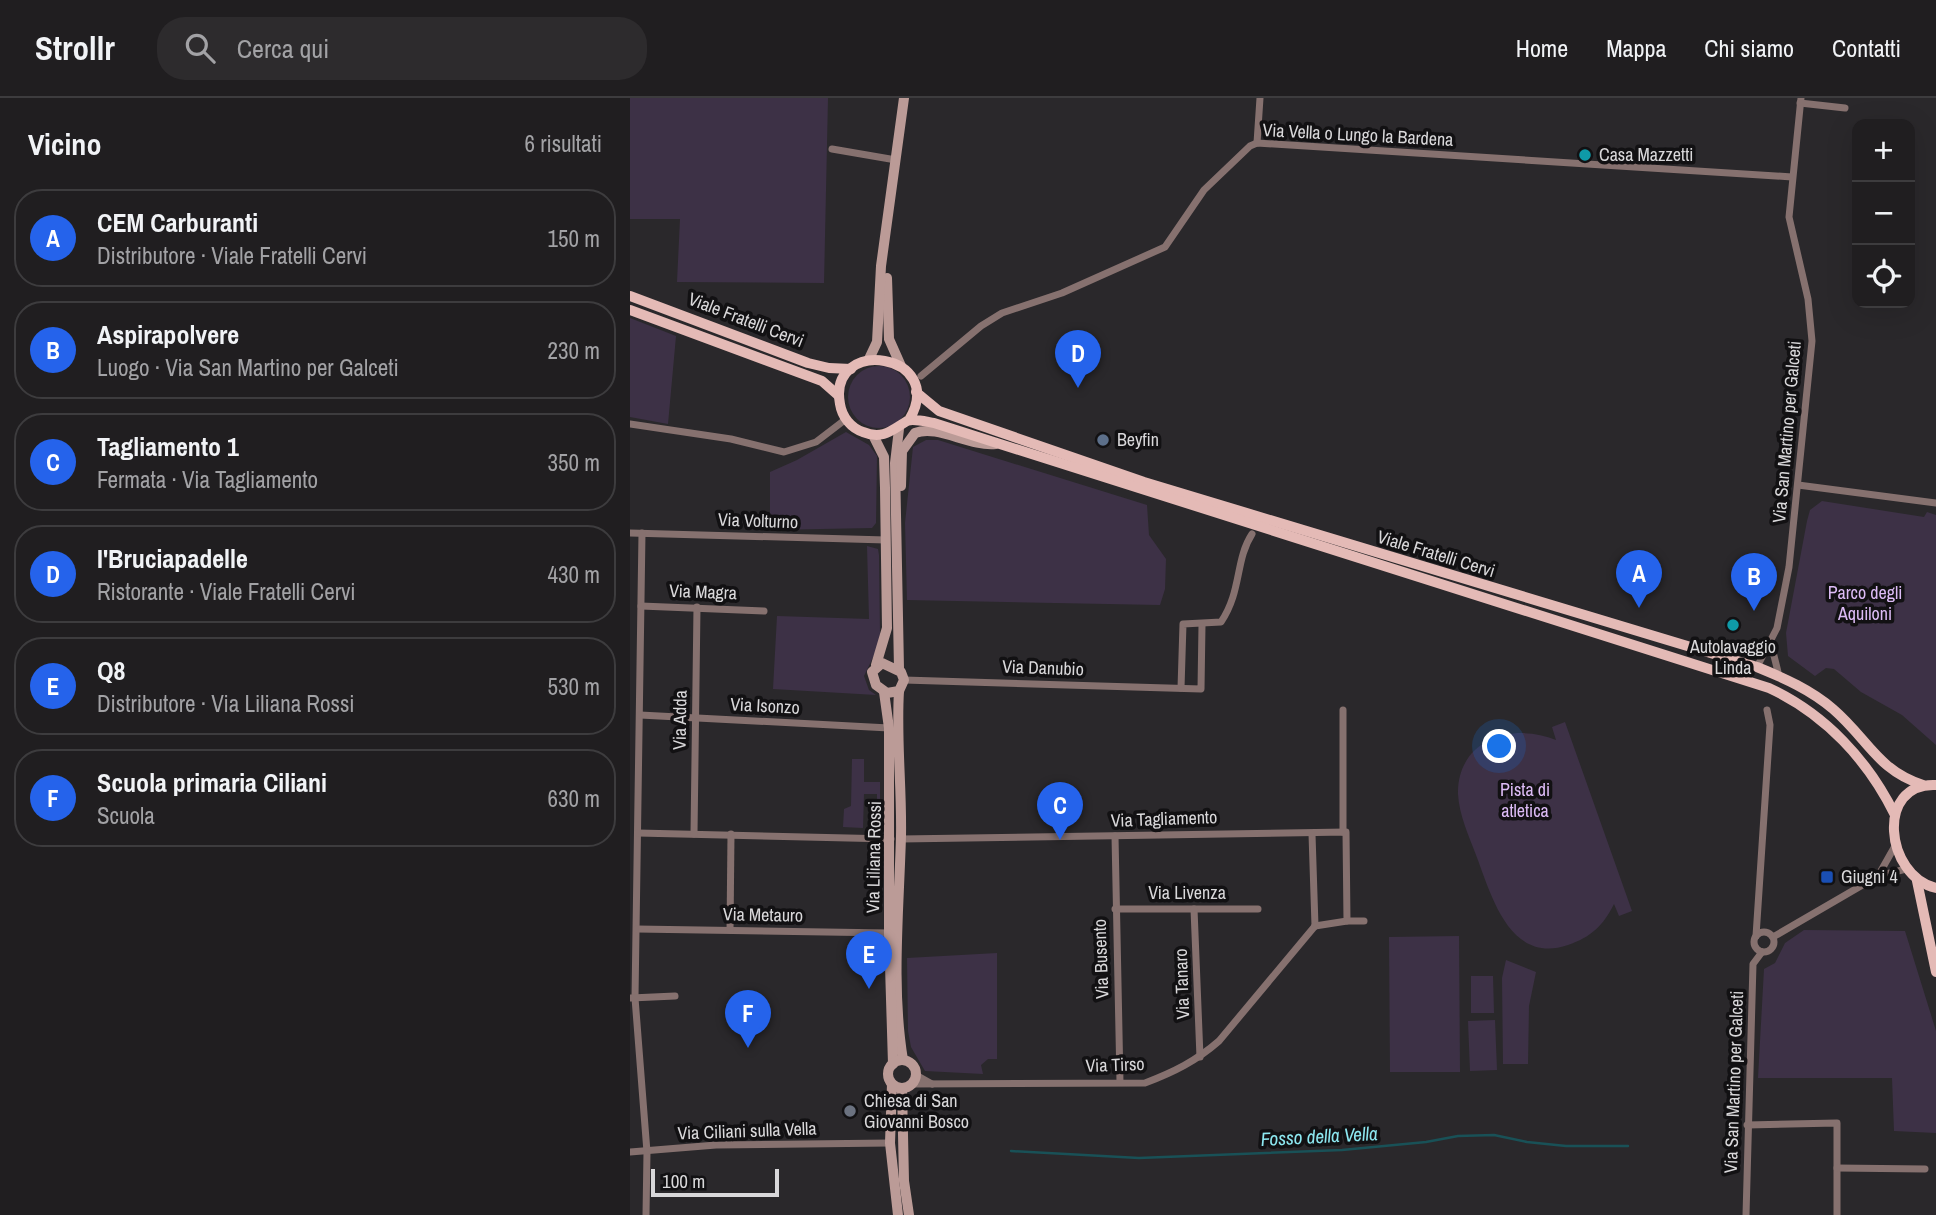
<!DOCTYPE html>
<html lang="it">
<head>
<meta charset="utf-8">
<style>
  body { margin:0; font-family:"Archivo Narrow",sans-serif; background:#2d2b2d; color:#f1f3f6 }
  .controls { position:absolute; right:21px; top:21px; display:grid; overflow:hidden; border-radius:14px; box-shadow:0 7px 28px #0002 }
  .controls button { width:63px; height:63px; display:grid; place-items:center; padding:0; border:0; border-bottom:2px solid #3d3c3e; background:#201e20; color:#f1f3f6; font:35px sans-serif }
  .scale { position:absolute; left:21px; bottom:18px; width:128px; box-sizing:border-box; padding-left:7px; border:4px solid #d9d8da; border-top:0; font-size:19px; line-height:24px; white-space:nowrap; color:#d9d8da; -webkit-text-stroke:5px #121113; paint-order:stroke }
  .you { position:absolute; left:870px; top:649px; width:24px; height:24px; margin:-18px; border:5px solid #fff; border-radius:50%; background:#1a73e8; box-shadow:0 0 0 10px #1a73e833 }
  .badge { display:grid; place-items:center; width:46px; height:46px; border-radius:50%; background:#2563eb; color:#fff; font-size:23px; font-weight:700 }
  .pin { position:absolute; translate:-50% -58px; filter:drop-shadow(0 2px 4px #0008) }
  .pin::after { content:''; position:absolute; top:37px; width:24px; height:21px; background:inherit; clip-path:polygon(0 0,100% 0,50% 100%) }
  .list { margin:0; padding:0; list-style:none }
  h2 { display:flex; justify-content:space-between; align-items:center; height:91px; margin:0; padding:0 28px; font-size:30px }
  h2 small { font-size:23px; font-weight:400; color:#a2a2a5 }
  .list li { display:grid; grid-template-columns:46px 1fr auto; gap:21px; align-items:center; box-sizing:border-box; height:98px; margin:0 14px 14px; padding:0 14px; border:2px solid #3d3c3e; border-radius:28px }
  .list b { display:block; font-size:26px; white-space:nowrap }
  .list p { margin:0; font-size:23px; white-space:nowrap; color:#a2a2a5 }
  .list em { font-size:23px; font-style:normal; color:#a2a2a5 }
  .icon { flex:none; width:38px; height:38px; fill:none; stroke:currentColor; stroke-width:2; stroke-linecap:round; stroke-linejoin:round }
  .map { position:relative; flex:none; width:1306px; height:1117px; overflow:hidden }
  header { display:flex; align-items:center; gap:42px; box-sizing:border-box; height:98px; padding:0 35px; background:#201e20; border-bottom:2px solid #3d3c3e }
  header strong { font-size:33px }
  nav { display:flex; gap:38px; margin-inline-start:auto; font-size:24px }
  .search { width:490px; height:63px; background:#2d2b2d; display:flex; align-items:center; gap:18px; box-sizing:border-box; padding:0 24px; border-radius:28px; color:#a2a2a5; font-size:26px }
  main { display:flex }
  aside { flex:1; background:#201e20 }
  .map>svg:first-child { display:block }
  .green { fill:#3d3146 }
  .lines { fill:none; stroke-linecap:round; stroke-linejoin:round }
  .stream { stroke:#195157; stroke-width:2.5 }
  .street { stroke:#86716f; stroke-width:7 }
  .secondary { stroke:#bb9b97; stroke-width:10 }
  .primary { stroke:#e4bab6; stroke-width:10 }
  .culture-dot { fill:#0f9aa8; stroke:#121113; stroke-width:2.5 }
  .service-dot { fill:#5c6f8a; stroke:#121113; stroke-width:2.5 }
  .transit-dot { fill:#1a4fb4; stroke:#121113; stroke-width:2.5 }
  .worship-dot { fill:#6b7280; stroke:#121113; stroke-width:2.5 }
  .labels { text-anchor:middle; stroke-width:7; stroke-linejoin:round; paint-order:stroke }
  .street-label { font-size:18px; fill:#d9d8da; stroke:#121113 }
  .poi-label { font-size:18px; fill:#d9d8da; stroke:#121113; text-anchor:start }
  .park-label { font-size:18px; fill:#ddbcf6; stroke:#121113 }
  .water-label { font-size:19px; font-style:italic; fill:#8de8f1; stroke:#121113 }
</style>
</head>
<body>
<header>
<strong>Strollr</strong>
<div class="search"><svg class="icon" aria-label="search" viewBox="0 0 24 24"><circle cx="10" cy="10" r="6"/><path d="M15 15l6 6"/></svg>Cerca qui</div>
<nav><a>Home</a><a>Mappa</a><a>Chi siamo</a><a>Contatti</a></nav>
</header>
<main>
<aside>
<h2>Vicino<small>6 risultati</small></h2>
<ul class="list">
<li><span class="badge">A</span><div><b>CEM Carburanti</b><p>Distributore · Viale Fratelli Cervi</p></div><em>150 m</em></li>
<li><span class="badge">B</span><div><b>Aspirapolvere</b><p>Luogo · Via San Martino per Galceti</p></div><em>230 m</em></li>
<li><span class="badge">C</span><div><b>Tagliamento 1</b><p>Fermata · Via Tagliamento</p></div><em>350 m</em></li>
<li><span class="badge">D</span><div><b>I'Bruciapadelle</b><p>Ristorante · Viale Fratelli Cervi</p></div><em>430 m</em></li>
<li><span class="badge">E</span><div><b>Q8</b><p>Distributore · Via Liliana Rossi</p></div><em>530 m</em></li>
<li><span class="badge">F</span><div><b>Scuola primaria Ciliani</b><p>Scuola</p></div><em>630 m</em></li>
</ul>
</aside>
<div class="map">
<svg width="1306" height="1117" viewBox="0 0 1306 1117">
  <rect width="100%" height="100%" fill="#2a282b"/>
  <g class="green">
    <polygon points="0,0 198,0 194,185 47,184 50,121 0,121"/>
    <polygon points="0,220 46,238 38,326 0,319"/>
    <circle cx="249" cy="299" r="31"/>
    <polygon points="216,334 239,347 247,358 246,425 242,430 140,432 140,374 167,362"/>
    <polygon points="296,342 308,342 517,407 519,437 536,461 535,491 530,507 277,502 275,425 283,349"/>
    <polygon points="1192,403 1294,419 1297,414 1306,417 1306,647 1272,617 1231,594 1204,571 1196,570 1185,578 1158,558 1156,535 1177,423 1180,412"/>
    <polygon points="237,448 248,451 249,457 250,536 247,551 234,578 239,592 246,597 143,591 147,518 239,521"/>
    <path d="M 935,624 L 1002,813 L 989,818 L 984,806 C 973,828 961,839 938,847 C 879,867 861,796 846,757 C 839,738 829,717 828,696 C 827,641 884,624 926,642 L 922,629 Z"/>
    <polygon points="222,661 234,661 234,684 250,684 250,733 241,733 241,728 247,727 247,696 234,696 233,730 213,729 214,711 221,708"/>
    <polygon points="1174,832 1275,833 1306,933 1306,1035 1264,1033 1262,980 1128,980 1134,871 1145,865 1155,845"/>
    <polygon points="829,838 830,974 760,974 759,839"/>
    <polygon points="367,855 367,961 358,961 351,967 353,976 295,973 281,949 278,933 277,860"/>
    <polygon points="876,862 906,874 899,908 898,966 873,966 872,880"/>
    <polygon points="841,878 863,878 864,915 841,915"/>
    <polygon points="865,922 867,972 840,973 838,923"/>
  </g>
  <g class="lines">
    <polyline class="stream" points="381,1053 509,1060 712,1052 796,1044 828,1038 864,1037 897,1044 936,1048 998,1048"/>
    <g class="street">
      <polyline points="1170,5 1215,10"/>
      <polyline points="627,45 630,0"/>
      <polyline points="202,51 266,62"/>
      <polyline points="291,278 351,228 372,215 432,195 535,149 574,92 620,48 627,45 1162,79"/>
      <polyline points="0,326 101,341 154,354 186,344 216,321"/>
      <polyline points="1168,387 1306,405"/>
      <polyline points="0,435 256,442"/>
      <polyline points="12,435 5,900 17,1054 16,1117"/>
      <polyline points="11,508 134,513"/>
      <polyline points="1141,546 1149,578"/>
      <polyline points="1127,569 1147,530 1159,469 1182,243 1178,201 1159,119 1171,0"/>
      <polyline points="274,582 571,591 572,527"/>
      <path d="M 551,590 L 553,526 L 591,524 C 612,493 605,462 622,436"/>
      <polyline points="713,612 713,734"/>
      <polyline points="10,617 259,630"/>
      <polyline points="8,735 261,741"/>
      <polyline points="64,736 67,509"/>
      <polyline points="682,736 685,828"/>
      <polyline points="485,738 490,984"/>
      <polyline points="271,741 716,734 717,823 685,828"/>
      <polyline points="1248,778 1265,748"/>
      <polyline points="485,811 628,811"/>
      <polyline points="564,811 570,959"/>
      <polyline points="717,823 734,823"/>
      <polyline points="7,831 259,835"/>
      <polyline points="100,832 101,736"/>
      <circle cx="1134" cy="844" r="10"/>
      <polyline points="1126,838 1140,627 1137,612"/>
      <polyline points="1143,839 1248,778 1276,771"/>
      <polyline points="1,900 45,898"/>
      <polyline points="286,977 302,986"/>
      <path d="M 282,986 L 515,985 C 544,974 566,963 589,943 L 685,828"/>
      <polyline points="1117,1027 1207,1025 1207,1117"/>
      <polyline points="0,1054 86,1047 260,1045"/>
      <polyline points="1207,1070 1295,1071"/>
      <polyline points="1116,1117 1123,866 1132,854"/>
    </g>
    <g class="secondary">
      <polyline points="257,180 259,241 271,268"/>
      <polyline points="239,261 247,244 251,168 274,0"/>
      <polyline points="269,331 265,365 269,571"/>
      <polyline points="243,337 254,359 255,390 257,530 246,567"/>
      <path d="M 271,388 L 272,353 L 285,335 C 308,326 339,349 366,346"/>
      <polygon points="252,565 271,574 274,582 269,593 257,595 246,587 242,574"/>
      <path d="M 269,593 C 266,641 272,690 271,738 C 269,812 261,889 273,962"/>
      <polyline points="254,594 259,630 259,835 263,966"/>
      <circle cx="272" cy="976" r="14"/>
      <polyline points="262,986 260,1045 268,1117"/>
      <polyline points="272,990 274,1083 279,1117"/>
    </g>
    <g class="primary">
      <polyline points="0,198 178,265 199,270 221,271"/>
      <polyline points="0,212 192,283 209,298"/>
      <path d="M 286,294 L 309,313 L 514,384 L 1127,569 C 1154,580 1181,592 1203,611 C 1238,641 1247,672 1293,687"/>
      <path d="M 279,322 C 319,255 197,237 210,306 C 212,319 221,330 233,334 C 253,342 262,332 277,323 C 283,320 297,324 304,325 L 1139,590 C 1195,616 1238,662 1265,717"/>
      <path d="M 1306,687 C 1245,684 1255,778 1306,790"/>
      <polyline points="1287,783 1306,874"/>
    </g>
  </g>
  <g class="culture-dot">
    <circle cx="955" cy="57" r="7"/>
    <circle cx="1103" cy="527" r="7"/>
  </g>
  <circle class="service-dot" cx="473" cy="342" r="7"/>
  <rect class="transit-dot" x="1190" y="772" width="14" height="14" rx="3.5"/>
  <circle class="worship-dot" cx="220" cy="1013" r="7"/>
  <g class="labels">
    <g class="street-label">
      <text transform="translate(728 37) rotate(3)" y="6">Via Vella o Lungo la Bardena</text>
      <text transform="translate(116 222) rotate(21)" y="6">Viale Fratelli Cervi</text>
      <text transform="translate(1157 334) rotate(-85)" y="6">Via San Martino per Galceti</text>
      <text transform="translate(128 423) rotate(2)" y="6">Via Volturno</text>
      <text transform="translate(806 456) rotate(17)" y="6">Viale Fratelli Cervi</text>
      <text transform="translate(73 494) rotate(2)" y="6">Via Magra</text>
      <text transform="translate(413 570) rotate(2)" y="6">Via Danubio</text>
      <text transform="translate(135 608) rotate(3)" y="6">Via Isonzo</text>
      <text transform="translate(50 622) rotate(-89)" y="6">Via Adda</text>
      <text transform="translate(534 721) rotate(-2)" y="6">Via Tagliamento</text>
      <text transform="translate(244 759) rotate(-89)" y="6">Via Liliana Rossi</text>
      <text x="557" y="801">Via Livenza</text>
      <text transform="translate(133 817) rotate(1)" y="6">Via Metauro</text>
      <text transform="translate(471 861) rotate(-92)" y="6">Via Busento</text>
      <text transform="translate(552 886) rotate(-92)" y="6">Via Tanaro</text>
      <text transform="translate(485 967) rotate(-2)" y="6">Via Tirso</text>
      <text transform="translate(1104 984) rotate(-88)" y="6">Via San Martino per Galceti</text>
      <text transform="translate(117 1033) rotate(-2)" y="6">Via Ciliani sulla Vella</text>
    </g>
    <g class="poi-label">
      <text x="969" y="63">Casa Mazzetti</text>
      <text x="487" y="348">Beyfin</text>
      <text x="1103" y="555" text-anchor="middle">Autolavaggio<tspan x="1103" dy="21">Linda</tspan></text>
      <text x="1211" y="785">Giugni 4</text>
      <text x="234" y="1009">Chiesa di San<tspan x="234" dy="21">Giovanni Bosco</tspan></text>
    </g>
    <g class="park-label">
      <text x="1235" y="501">Parco degli<tspan x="1235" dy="21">Aquiloni</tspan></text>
      <text x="895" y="698">Pista di<tspan x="895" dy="21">atletica</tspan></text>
    </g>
    <g class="water-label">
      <text transform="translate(689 1038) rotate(-3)" y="7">Fosso della Vella</text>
    </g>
  </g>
</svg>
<div class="controls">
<button>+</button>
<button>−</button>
<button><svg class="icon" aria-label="locate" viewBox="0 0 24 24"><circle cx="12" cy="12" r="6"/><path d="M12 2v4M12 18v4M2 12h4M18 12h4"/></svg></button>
</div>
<div class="scale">100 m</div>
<div class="you"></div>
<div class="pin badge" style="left:1009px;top:510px">A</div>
<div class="pin badge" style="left:1124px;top:513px">B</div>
<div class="pin badge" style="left:430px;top:742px">C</div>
<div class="pin badge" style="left:448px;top:290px">D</div>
<div class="pin badge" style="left:239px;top:891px">E</div>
<div class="pin badge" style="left:118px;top:950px">F</div>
</div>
</main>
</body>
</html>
